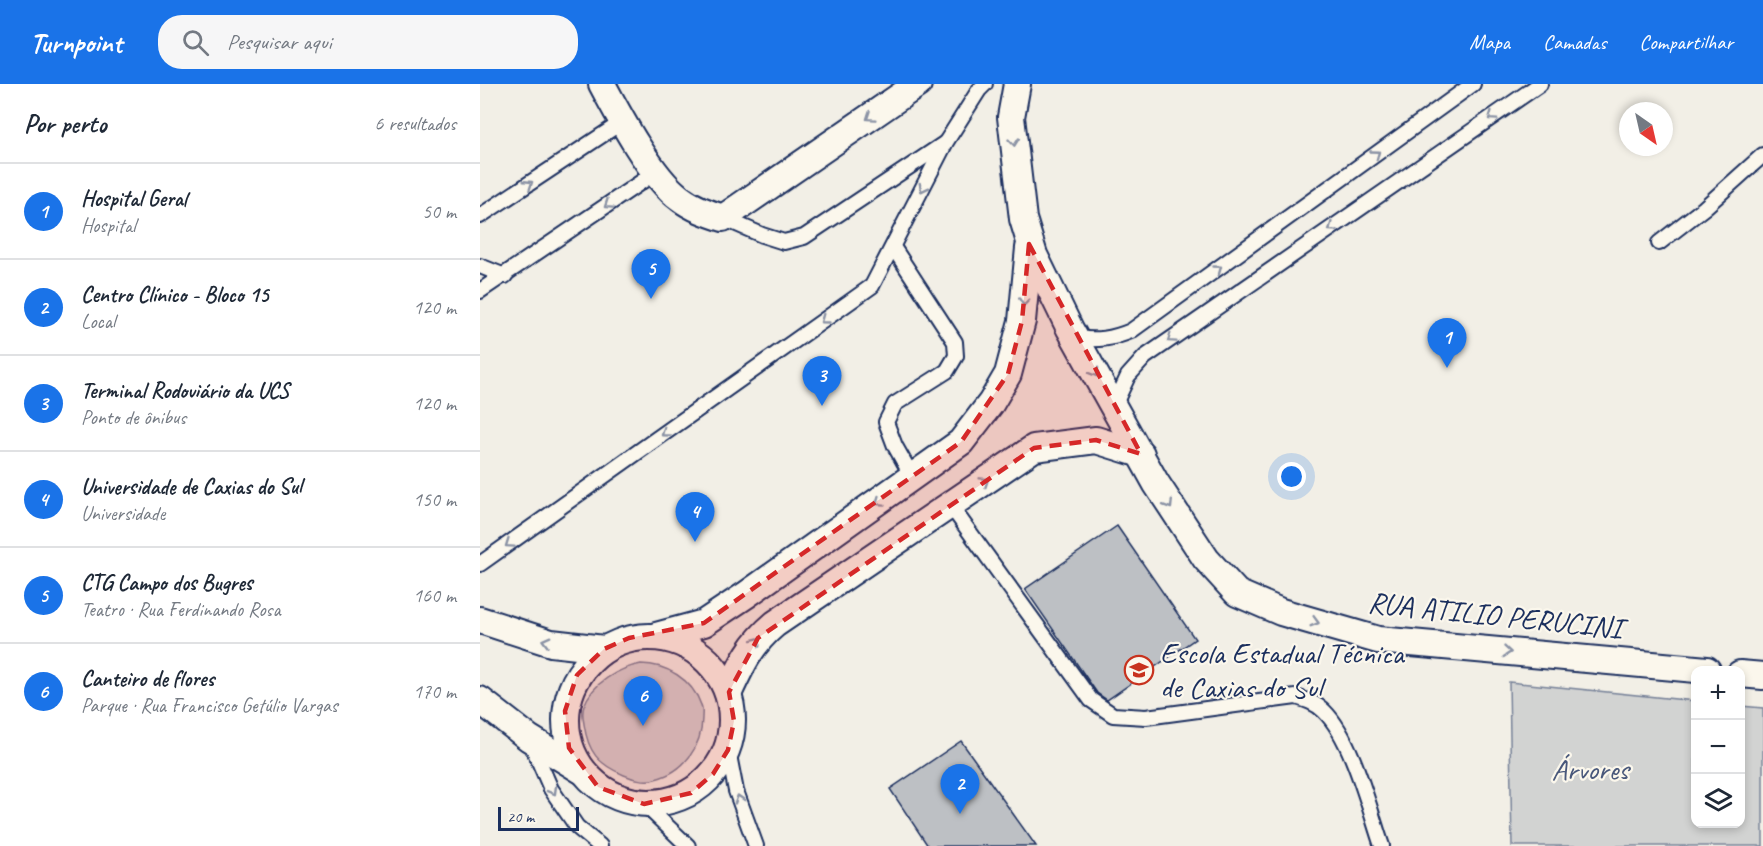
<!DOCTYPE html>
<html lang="pt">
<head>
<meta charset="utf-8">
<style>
  body { margin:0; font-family:Caveat,sans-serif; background:#f6f6f7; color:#1f2937 }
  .controls { position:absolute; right:18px; bottom:18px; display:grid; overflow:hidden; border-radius:12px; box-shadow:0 3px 9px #0003 }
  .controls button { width:54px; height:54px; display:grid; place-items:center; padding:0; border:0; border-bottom:2px solid #e0e1e3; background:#fff; color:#1f2937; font:30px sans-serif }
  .compass { position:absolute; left:1139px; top:18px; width:54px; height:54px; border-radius:50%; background:#fff; box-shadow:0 3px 9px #0003; rotate:146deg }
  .scale { position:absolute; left:18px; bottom:15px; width:81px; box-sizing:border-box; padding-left:6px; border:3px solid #1b2f5e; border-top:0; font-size:16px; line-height:21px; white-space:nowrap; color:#1b2f5e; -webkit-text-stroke:4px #fbf7ec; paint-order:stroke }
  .you { position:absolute; left:812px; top:393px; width:21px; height:21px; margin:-15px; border:4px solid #fff; border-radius:50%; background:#1a73e8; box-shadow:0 0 0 9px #1a73e833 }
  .badge { display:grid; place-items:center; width:39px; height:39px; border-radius:50%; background:#1a73e8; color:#fff; font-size:20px; font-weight:700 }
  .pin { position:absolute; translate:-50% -50px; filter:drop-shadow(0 2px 3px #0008) }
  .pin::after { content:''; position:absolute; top:32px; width:21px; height:18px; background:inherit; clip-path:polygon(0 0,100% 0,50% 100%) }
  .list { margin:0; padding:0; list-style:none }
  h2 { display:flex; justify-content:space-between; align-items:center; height:78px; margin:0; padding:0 24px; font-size:26px }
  h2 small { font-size:20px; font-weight:400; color:#747a83 }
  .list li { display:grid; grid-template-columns:39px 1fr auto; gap:18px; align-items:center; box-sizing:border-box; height:96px; padding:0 24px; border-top:2px solid #e0e1e3 }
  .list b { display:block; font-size:22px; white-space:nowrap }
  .list p { margin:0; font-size:20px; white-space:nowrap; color:#747a83 }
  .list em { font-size:20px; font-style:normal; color:#747a83 }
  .icon { flex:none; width:33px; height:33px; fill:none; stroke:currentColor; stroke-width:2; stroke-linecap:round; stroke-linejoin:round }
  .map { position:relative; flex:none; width:1283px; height:762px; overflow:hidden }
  header { display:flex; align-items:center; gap:36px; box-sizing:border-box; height:84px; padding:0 30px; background:#1a73e8; color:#fff }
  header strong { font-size:28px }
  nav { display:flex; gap:33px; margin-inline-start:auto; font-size:21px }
  .search { width:420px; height:54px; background:#f6f6f7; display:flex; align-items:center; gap:15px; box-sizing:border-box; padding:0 21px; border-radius:24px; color:#747a83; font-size:22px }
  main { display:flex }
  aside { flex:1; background:#fff }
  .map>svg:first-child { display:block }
  .green { fill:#d2d3d2; stroke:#768198; stroke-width:1.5 }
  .building { fill:#bdc0c4; stroke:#1b2f5e; stroke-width:1.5 }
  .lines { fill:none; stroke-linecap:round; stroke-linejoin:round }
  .service-casing { stroke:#1b2f5e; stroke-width:18 }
  .minor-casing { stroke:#1b2f5e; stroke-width:30 }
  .service { stroke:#fbf7ec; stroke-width:14 }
  .minor { stroke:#fbf7ec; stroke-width:26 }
  .oneway { stroke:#8b93a5 }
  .marked { fill:#d62828; fill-opacity:0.2; stroke:#d62828; stroke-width:4.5; stroke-dasharray:12 8; stroke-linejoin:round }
  .labels { text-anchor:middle; stroke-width:4.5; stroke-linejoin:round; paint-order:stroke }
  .street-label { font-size:30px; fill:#1b2f5e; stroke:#fbf7ec }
  .poi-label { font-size:30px; fill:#1b2f5e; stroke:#fbf7ec; text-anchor:start }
  .park-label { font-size:30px; fill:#49587b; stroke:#fbf7ec }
</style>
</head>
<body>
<header>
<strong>Turnpoint</strong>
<div class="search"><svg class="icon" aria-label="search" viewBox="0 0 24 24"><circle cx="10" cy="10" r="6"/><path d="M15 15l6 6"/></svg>Pesquisar aqui</div>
<nav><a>Mapa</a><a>Camadas</a><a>Compartilhar</a></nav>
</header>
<main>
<aside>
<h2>Por perto<small>6 resultados</small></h2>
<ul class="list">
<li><span class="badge">1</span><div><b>Hospital Geral</b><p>Hospital</p></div><em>50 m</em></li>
<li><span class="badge">2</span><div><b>Centro Clínico - Bloco 15</b><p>Local</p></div><em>120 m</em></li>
<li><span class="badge">3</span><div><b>Terminal Rodoviário da UCS</b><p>Ponto de ônibus</p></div><em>120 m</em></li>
<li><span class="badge">4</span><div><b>Universidade de Caxias do Sul</b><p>Universidade</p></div><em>150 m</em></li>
<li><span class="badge">5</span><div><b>CTG Campo dos Bugres</b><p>Teatro · Rua Ferdinando Rosa</p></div><em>160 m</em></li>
<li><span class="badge">6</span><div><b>Canteiro de flores</b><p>Parque · Rua Francisco Getúlio Vargas</p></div><em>170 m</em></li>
</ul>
</aside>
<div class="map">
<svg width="1283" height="762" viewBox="0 0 1283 762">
  <rect width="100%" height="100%" fill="#f2efe6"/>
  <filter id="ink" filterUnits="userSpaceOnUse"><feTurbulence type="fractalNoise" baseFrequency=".0167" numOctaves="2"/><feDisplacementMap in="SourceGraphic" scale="12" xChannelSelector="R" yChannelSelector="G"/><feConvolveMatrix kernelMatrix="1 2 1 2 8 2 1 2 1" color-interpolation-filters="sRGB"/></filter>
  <g filter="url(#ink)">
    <g class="green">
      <path d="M 161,580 C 186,580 212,595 221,621 C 223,624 222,630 222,634 C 222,663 204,688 175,695 C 166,698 153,695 144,691 C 118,680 108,668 104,640 C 103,635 102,627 104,622 C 112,599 139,584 161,580 Z"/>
      <polygon points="1029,598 1215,617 1216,740 1260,740 1261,622 1283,624 1283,762 1032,762"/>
    </g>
    <g class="building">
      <polygon points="637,442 715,555 627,616 617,609 545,505"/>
      <polygon points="481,657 556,762 448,762 410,705"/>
    </g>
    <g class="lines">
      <g class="service-casing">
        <g id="service">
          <polyline points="0,132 142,38"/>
          <polyline points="243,134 282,151 304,158 324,153 465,59"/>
          <polyline points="1179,159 1224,124 1283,71"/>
          <polyline points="413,163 475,258 476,272 467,287 415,320 406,338 415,362 433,394"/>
          <polyline points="0,182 25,192"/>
          <polyline points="0,207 176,88"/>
          <path d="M 596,254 C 617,257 632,255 651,247 L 993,0"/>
          <polyline points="634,322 648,292 665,273 1060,0"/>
          <path d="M 470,421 L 611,616 L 633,631 L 666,633 L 816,613 C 826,616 836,619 844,627 C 872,654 889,724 902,762"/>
          <polyline points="0,480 392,202 466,58 499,6 505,0"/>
          <polyline points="51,659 71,705 97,743 120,762"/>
          <polyline points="248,666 256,707 276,762"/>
          <polyline points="164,720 208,762"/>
        </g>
      </g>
      <g class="minor-casing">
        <g id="minor">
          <path d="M 122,0 C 139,32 172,94 200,114 C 213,124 228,129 243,134 L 438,0"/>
          <polyline points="537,0 531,33 543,135 554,171 590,245 676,399 726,475 757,509 801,528 898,556 1227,586"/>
          <polyline points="0,536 71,559 124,565"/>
          <polyline points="176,552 224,539 266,511 481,358 511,319 528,290 542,237 549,164"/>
          <circle cx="169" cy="636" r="83"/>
          <polyline points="1260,590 1283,592"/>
          <path d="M 249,608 C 262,580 271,560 295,540 L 554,364 L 616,356 L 661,370"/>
          <polyline points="0,616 49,654 101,686"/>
        </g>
      </g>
      <use href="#service" class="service"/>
      <use href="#minor" class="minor"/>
    </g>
    <defs><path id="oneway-chevron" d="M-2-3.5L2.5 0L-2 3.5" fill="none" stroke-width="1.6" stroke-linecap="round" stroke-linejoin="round" transform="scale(1.5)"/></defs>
    <g class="oneway">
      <use href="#oneway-chevron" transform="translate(390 33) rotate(146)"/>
      <use href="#oneway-chevron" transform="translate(1012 33) rotate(145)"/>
      <use href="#oneway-chevron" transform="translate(534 58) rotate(84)"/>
      <use href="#oneway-chevron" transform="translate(896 70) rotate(-36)"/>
      <use href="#oneway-chevron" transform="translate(49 100) rotate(-33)"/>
      <use href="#oneway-chevron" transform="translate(443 104) rotate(117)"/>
      <use href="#oneway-chevron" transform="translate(128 121) rotate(146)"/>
      <use href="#oneway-chevron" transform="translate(852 144) rotate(145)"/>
      <use href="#oneway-chevron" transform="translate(738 185) rotate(-36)"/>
      <use href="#oneway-chevron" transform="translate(544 218) rotate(96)"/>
      <use href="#oneway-chevron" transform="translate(344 236) rotate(144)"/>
      <use href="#oneway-chevron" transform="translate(691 255) rotate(145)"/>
      <use href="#oneway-chevron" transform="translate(615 289) rotate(60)"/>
      <use href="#oneway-chevron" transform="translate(185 349) rotate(144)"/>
      <use href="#oneway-chevron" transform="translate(505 397) rotate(-34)"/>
      <use href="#oneway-chevron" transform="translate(399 418) rotate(145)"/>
      <use href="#oneway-chevron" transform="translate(689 421) rotate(58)"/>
      <use href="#oneway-chevron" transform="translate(29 460) rotate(145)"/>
      <use href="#oneway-chevron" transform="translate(835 538) rotate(16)"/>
      <use href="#oneway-chevron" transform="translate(66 557) rotate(-165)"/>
      <use href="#oneway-chevron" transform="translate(277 557) rotate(-52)"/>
      <use href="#oneway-chevron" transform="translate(1027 568) rotate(5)"/>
      <use href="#oneway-chevron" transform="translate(73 707) rotate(60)"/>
      <use href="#oneway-chevron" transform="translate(259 715) rotate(-108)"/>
    </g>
  </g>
  <path class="marked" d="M 549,160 L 661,370 L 616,356 L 554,364 L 278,554 L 249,608 L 254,637 L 248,666 L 233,690 L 211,709 L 164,720 L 118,703 L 89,664 L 85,627 L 97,591 L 124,565 L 149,554 L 224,539 L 481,358 L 528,290 L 542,237 Z"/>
  <defs>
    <g id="university-ring" transform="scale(1.5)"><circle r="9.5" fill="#fbf7ec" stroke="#c8321e" stroke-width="1.5"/><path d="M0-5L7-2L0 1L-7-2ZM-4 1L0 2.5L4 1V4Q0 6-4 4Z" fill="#c8321e"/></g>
  </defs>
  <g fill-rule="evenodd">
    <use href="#university-ring" x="659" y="586"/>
  </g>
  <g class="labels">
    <g class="street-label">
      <text transform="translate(1015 531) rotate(6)" y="10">RUA ATILIO PERUCINI</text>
    </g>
    <g class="poi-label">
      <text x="680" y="579">Escola Estadual Técnica<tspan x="680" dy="34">de Caxias do Sul</tspan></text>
    </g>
    <g class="park-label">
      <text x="1110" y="695">Árvores</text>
    </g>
  </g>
</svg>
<div class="controls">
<button>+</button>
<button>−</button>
<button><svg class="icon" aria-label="layers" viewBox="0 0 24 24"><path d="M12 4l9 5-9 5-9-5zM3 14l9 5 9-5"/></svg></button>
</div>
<svg class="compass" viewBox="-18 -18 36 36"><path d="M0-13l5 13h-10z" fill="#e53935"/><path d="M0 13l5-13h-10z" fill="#747a83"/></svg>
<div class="scale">20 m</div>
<div class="you"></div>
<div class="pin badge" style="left:967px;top:284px">1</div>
<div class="pin badge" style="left:480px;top:730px">2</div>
<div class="pin badge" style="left:342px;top:322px">3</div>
<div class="pin badge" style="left:215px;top:458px">4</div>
<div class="pin badge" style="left:171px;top:215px">5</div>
<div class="pin badge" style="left:163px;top:642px">6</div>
</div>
</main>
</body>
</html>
